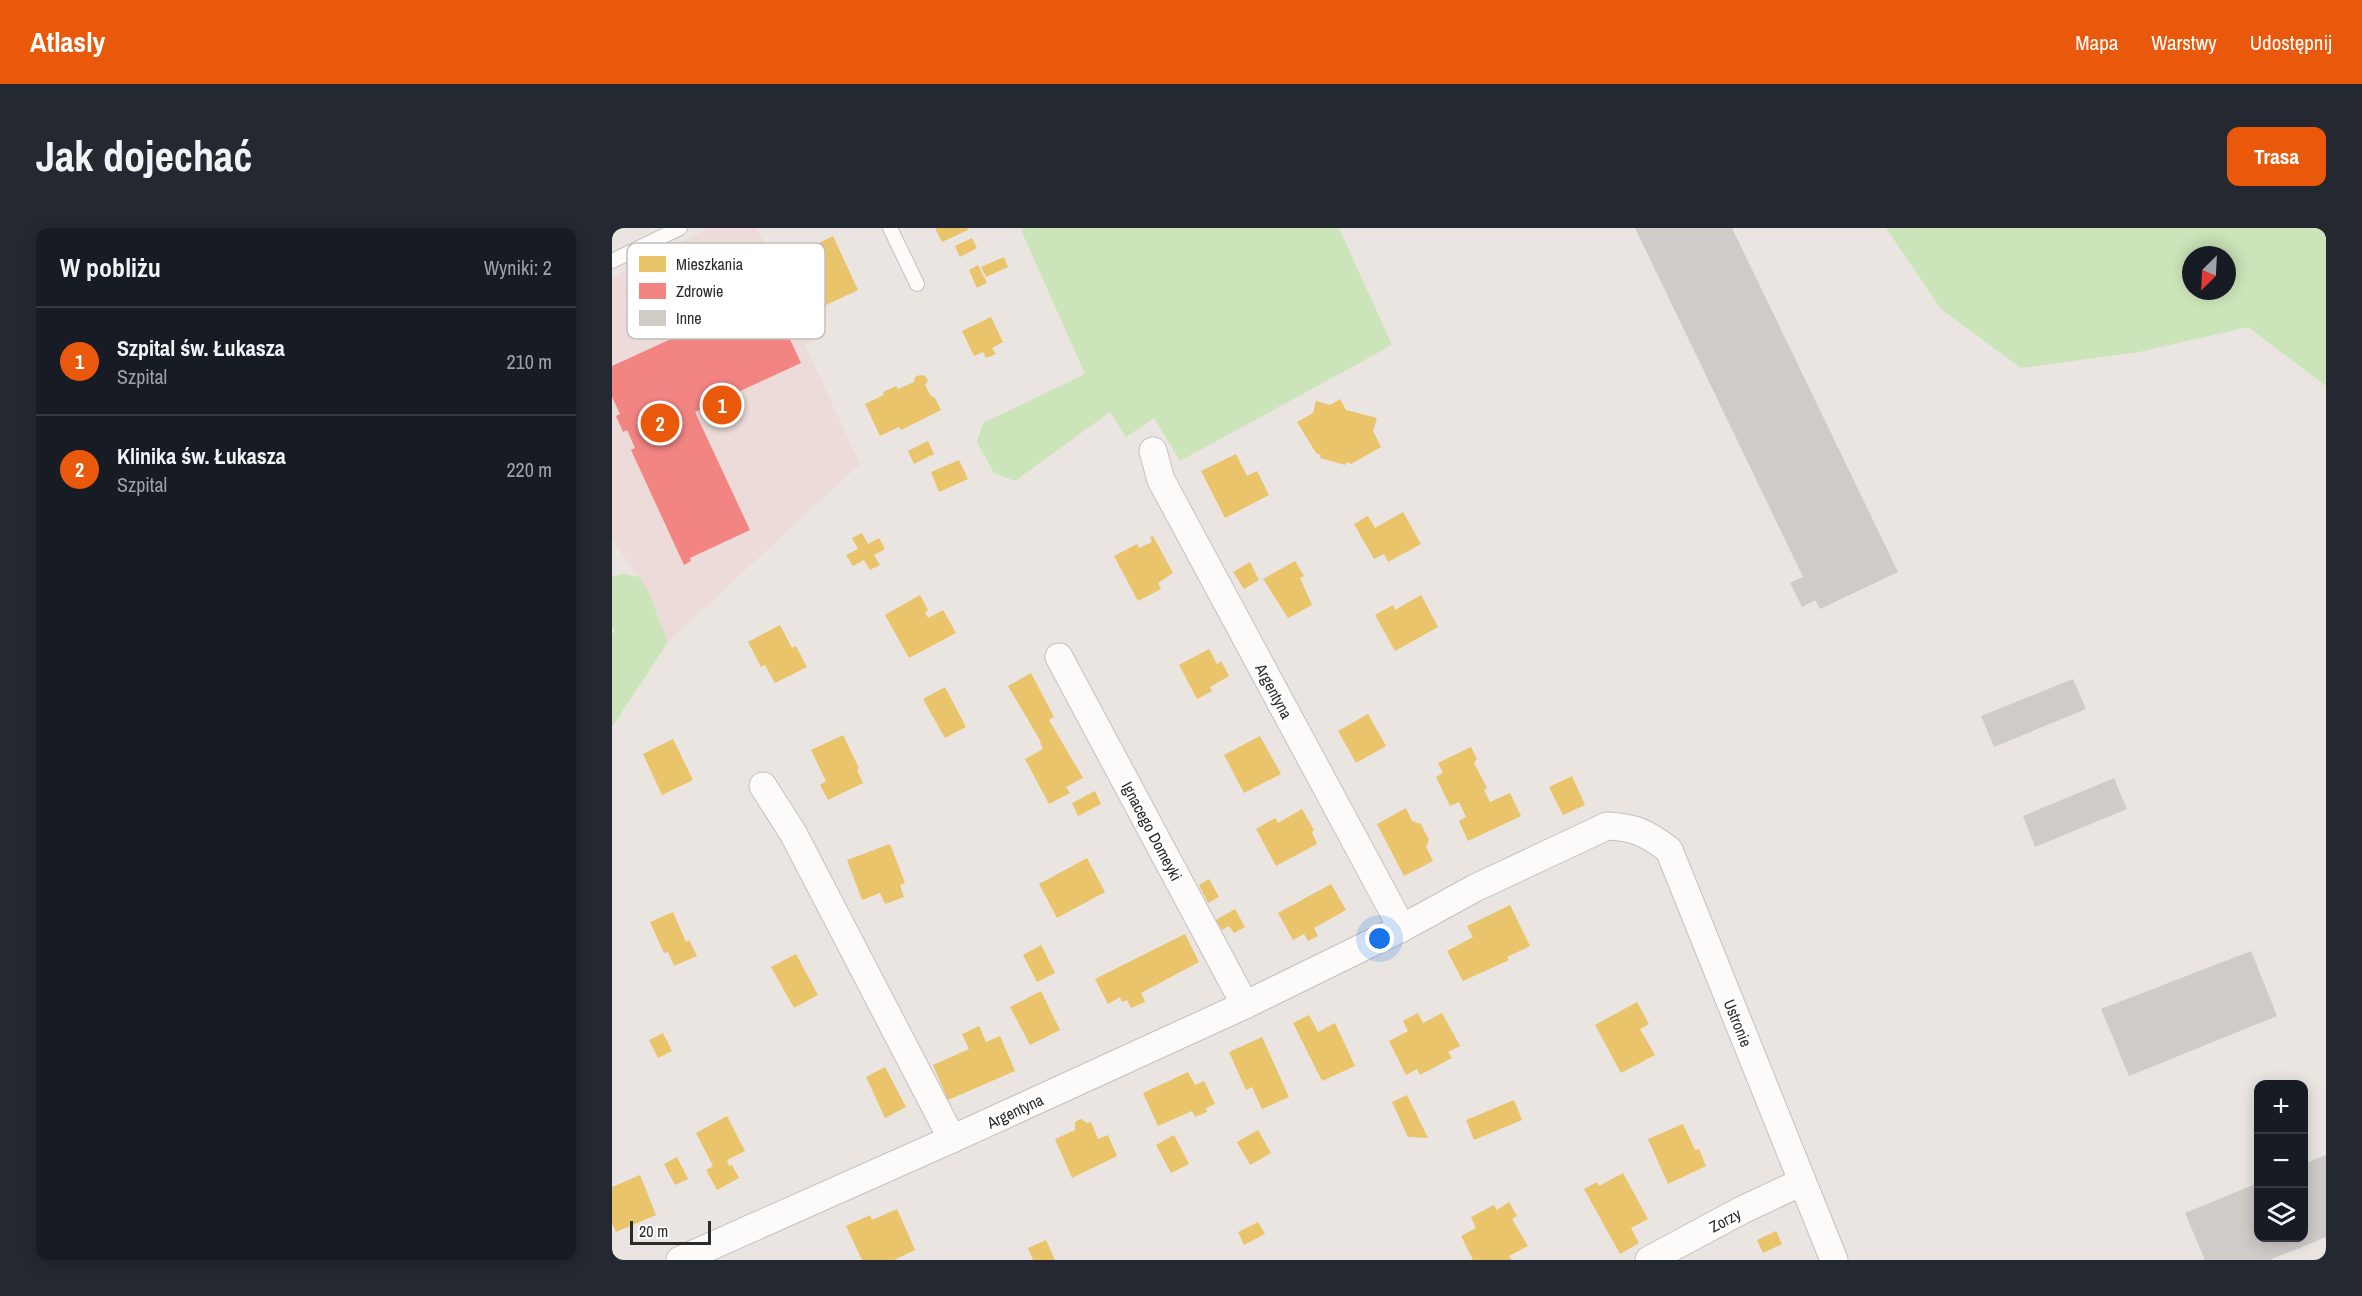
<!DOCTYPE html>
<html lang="pl">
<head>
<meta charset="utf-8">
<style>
  body { margin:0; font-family:"Archivo Narrow",sans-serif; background:#242831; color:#f1f3f6 }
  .controls { position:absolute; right:18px; bottom:18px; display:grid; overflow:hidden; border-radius:12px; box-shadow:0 3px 15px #0003 }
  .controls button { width:54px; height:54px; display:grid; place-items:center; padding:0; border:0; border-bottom:2px solid #363941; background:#171b24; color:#f1f3f6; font:30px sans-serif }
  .compass { position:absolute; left:1570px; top:18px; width:54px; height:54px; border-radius:50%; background:#171b24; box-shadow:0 3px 15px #0003; rotate:204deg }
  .scale { position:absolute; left:18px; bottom:15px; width:81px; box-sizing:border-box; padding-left:6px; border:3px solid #2b2b2b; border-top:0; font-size:16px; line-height:21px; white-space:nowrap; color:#2b2b2b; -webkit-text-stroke:4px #fff; paint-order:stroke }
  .you { position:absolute; left:768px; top:711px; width:21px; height:21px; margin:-15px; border:4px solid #fff; border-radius:50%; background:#1a73e8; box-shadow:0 0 0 9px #1a73e833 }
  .badge { display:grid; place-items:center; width:39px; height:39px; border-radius:50%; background:#ea580c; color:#fff; font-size:20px; font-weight:700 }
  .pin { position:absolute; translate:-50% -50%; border:3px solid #fff; box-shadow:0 2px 6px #0006 }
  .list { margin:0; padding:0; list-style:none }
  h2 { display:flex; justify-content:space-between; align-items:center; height:78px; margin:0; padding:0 24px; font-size:26px }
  h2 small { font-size:20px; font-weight:400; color:#9ea1a6 }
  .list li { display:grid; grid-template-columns:39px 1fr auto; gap:18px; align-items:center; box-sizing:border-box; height:108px; padding:0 24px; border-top:2px solid #363941 }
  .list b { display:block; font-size:22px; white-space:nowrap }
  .list p { margin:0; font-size:20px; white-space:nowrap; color:#9ea1a6 }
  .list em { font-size:20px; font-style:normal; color:#9ea1a6 }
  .icon { flex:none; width:33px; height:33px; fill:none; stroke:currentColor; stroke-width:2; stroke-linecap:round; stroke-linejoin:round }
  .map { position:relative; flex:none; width:1714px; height:1032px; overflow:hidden; border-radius:12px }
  header { display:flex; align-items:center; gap:36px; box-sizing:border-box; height:84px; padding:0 30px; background:#ea580c; color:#fff }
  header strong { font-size:28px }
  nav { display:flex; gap:33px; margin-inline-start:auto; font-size:21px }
  .intro { display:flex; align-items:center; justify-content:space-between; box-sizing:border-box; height:144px; padding:0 36px }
  h1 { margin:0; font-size:42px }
  .button { padding:15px 27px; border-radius:12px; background:#ea580c; color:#fff; font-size:21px; font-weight:700 }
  main { display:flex; gap:36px; padding:0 36px }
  aside { flex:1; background:#171b24; border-radius:12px; box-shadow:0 3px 15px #0003 }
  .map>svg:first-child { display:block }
  .medical { fill:#ecdbd9 }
  .green { fill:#cbe4b9; fill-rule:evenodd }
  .homes { fill:#e9c46a }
  .health { fill:#f28482 }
  .building { fill:#cfcbc7 }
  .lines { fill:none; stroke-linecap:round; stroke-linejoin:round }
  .lane-casing { stroke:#c3c1c1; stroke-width:16 }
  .street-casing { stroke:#c3c1c1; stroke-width:29 }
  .path { stroke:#c8c7c7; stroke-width:4; stroke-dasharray:4.5 3; stroke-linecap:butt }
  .lane { stroke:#fcfbfa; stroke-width:14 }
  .street { stroke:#fcfbfa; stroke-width:27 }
  .labels { text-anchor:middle; stroke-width:6; stroke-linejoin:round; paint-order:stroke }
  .street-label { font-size:16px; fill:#2b2b2b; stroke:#fff }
  .key { fill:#fff; stroke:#bfbfbf; stroke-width:1.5 }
  .key-label { font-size:16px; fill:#2b2b2b }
</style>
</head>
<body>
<header>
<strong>Atlasly</strong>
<nav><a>Mapa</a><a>Warstwy</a><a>Udostępnij</a></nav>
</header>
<div class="intro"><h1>Jak dojechać</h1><a class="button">Trasa</a></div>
<main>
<aside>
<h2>W pobliżu<small>Wyniki: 2</small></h2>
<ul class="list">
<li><span class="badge">1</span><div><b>Szpital św. Łukasza</b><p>Szpital</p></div><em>210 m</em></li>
<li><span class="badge">2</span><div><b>Klinika św. Łukasza</b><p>Szpital</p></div><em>220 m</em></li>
</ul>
</aside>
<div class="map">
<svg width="1714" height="1032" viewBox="0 0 1714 1032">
  <rect width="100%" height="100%" fill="#eae5e0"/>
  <polygon class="medical" points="97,0 145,0 201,113 193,117 248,236 56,414 36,363 0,311 0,50"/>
  <g class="green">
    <polygon points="413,0 727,0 780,117 568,233 542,190 514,209 498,184 403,253 382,245 365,214 371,195 473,146 409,2"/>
    <path d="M 1274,0 L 1714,0 L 1714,158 L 1636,99 L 1527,124 L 1409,140 L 1329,81 ZM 1579,27 L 1615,27 L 1615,63 L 1579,63 Z"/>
    <polygon points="11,346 27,349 36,363 56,414 0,499 0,406 3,404 0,398 0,349"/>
  </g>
  <g class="homes">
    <polygon points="323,0 355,0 356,2 330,14"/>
    <polygon points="221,8 246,62 212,78 185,26"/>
    <polygon points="360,10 365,20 348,29 343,18"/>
    <polygon points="392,29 396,39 374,49 369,39"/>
    <polygon points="366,37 375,55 365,60 357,42"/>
    <polygon points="379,89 391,114 380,120 384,126 374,130 371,124 362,128 350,103"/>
    <polygon points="308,147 313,148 316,153 313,157 319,168 323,170 329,182 289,202 287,199 268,208 253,176 272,167 271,164 284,158 286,161 302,154 303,149"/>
    <polygon points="728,171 734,182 765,190 761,203 769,219 739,236 735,234 733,237 708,230 709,227 704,225 685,194 701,185 704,173 718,177"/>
    <polygon points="316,213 322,226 302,236 296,223"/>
    <polygon points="624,226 635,248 645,243 657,267 613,290 589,243"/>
    <polygon points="347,232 356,251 327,264 319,244"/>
    <polygon points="791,284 809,316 776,334 772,326 762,331 742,296 756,288 763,300"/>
    <polygon points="250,305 256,316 267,310 273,321 262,327 268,337 258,342 252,332 241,338 234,327 246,321 240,310"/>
    <polygon points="541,308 561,345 546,355 549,361 526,373 502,328 525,316 527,320 540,314 538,309"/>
    <polygon points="683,333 692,348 688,350 700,377 676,390 651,351"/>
    <polygon points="638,334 647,352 632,361 621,344"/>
    <polygon points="308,367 316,382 313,384 316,390 331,382 344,405 297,430 273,387"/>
    <polygon points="809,367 826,399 783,423 763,387 781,377 783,382"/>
    <polygon points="168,397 180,420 184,418 195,439 163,455 153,437 149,439 136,414"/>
    <polygon points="597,421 605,436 609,433 617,448 598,459 600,463 585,471 567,437"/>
    <polygon points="419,445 442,489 437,492 471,550 454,559 458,565 437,576 413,531 431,521 428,515 429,514 396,458"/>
    <polygon points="333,459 354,499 333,510 311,471"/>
    <polygon points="756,486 774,518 744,535 726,503"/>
    <polygon points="231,507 247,540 245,542 251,555 216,572 208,557 214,553 199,522"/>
    <polygon points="648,508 669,546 632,565 612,527"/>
    <polygon points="61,511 81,552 50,567 31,526"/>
    <polygon points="859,519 865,531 862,535 875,560 872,562 878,574 898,565 909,588 856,613 847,593 854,589 847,574 838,578 824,549 831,545 826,535"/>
    <polygon points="960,548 973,577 951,587 937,559"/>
    <polygon points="483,563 489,576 466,588 460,575"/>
    <polygon points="794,580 800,593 809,596 817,612 814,619 821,633 792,648 765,596"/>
    <polygon points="690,581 702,602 700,604 705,616 664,638 644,601 663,590 666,595"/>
    <polygon points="278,616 293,655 288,657 292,669 273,676 268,665 250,672 235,632"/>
    <polygon points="475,630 493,664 445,690 427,656"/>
    <polygon points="597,651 607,669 596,675 587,657"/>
    <polygon points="719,656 734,682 702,700 706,708 696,713 692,706 681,712 666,685"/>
    <polygon points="898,677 918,718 895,729 897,732 851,753 835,723 861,709 855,698"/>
    <polygon points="623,681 633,699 622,705 617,698 610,702 604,692"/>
    <polygon points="61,684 74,714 77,712 85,728 62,738 56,724 52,725 38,694"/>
    <polygon points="573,706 587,734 529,765 533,774 519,780 515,772 510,774 508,769 496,776 483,751"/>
    <polygon points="429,717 443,745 425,754 411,727"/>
    <polygon points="184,726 206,767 182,780 159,739"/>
    <polygon points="429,763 448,802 418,817 398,779"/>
    <polygon points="1025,774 1037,796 1028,801 1043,827 1009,845 983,797"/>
    <polygon points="806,785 811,795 830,785 848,818 836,824 840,830 808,847 805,841 794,847 777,813 796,803 791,793"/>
    <polygon points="697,787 706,804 723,795 743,838 710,853 681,795"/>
    <polygon points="367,798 374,814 388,808 403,843 336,872 321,837 357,821 350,806"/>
    <polygon points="51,805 60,823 46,830 37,812"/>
    <polygon points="650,809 677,869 650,881 640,859 634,862 617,824"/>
    <polygon points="273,839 294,879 273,890 254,849"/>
    <polygon points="576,844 583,857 592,853 603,876 594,880 595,884 583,889 580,883 546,898 531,865"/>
    <polygon points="795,867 816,910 796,909 780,874"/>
    <polygon points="902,872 910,892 862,912 854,892"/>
    <polygon points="115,888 133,923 115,932 117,938 120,937 127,950 105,962 94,942 101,938 84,905"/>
    <polygon points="469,891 475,895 479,894 486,911 496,907 505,928 460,950 443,911 463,902 463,894"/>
    <polygon points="1071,896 1083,922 1087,921 1094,938 1056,956 1036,911"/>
    <polygon points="646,902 659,925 638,937 625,914"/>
    <polygon points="562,907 577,936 559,945 544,917"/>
    <polygon points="65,929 76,951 63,957 52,936"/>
    <polygon points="1011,945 1036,991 1019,1000 1027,1015 1008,1026 972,961 985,954 987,958"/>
    <polygon points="28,947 44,987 4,1004 0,995 0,959"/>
    <polygon points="897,974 905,988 900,991 916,1018 897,1028 900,1032 861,1032 849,1008 864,1000 859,989 882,977 885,982"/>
    <polygon points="285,981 303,1022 282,1032 250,1032 234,998 258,987 260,992"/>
    <polygon points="646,994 653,1006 632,1017 626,1004"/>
    <polygon points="1164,1003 1170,1016 1151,1025 1145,1012"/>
    <polygon points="434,1012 443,1032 421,1032 416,1020"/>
  </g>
  <polygon class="health" points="157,66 189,135 83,184 138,302 78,330 79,333 72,337 19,222 23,220 15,202 11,204 4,188 8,186 0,169 0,138"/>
  <g class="building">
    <polygon points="1023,0 1120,0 1286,344 1208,381 1203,372 1190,379 1178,355 1191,349"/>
    <polygon points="1461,451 1474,481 1382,519 1369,488"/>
    <polygon points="1502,550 1515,581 1423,619 1411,588"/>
    <polygon points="1639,723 1665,788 1517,848 1489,781"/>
    <polygon points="1714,927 1714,1009 1658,1032 1593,1032 1573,985 1646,955 1646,1010 1692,1010 1692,936"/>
  </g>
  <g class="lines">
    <g class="lane-casing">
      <g id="lane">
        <polyline points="278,0 305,56"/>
        <polyline points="0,33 68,0"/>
      </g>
    </g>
    <g class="street-casing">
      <g id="street">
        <polyline points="541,223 549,252 790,700"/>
        <polyline points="447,429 633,777"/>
        <polyline points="151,558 181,605 340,911"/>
        <path d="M 68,1032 L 340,911 L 633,777 L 790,700 L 863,660 L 995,598 C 1022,599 1035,605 1057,622 L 1222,1032"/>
        <polyline points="1037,1032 1130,982 1190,954"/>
      </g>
    </g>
    <polyline class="path" points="106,40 139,23"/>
    <use href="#lane" class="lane"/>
    <use href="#street" class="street"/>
  </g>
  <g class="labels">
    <g class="street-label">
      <text transform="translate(662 463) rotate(62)" y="6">Argentyna</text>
      <text transform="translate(540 603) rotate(62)" y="6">Ignacego Domeyki</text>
      <text transform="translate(1126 795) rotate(68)" y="6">Ustronie</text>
      <text transform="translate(403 883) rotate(-25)" y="6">Argentyna</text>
      <text transform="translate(1113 992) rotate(-28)" y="6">Zorzy</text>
    </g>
  </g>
  <rect x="15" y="15" width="198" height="96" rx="9" class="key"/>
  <rect x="27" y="28" width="27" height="16" fill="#e9c46a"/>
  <rect x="27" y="55" width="27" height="16" fill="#f28482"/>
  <rect x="27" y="82" width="27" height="16" fill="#cfcbc7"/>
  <g class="key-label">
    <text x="64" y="42">Mieszkania</text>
    <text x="64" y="69">Zdrowie</text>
    <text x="64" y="96">Inne</text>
  </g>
</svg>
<div class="controls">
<button>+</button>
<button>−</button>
<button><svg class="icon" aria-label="layers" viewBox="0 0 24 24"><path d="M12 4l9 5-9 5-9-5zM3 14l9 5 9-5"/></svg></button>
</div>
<svg class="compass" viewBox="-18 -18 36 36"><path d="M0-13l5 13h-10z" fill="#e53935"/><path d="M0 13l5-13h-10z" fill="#9ea1a6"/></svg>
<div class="scale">20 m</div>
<div class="you"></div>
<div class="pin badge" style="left:110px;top:177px">1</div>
<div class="pin badge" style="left:48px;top:195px">2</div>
</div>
</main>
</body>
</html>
